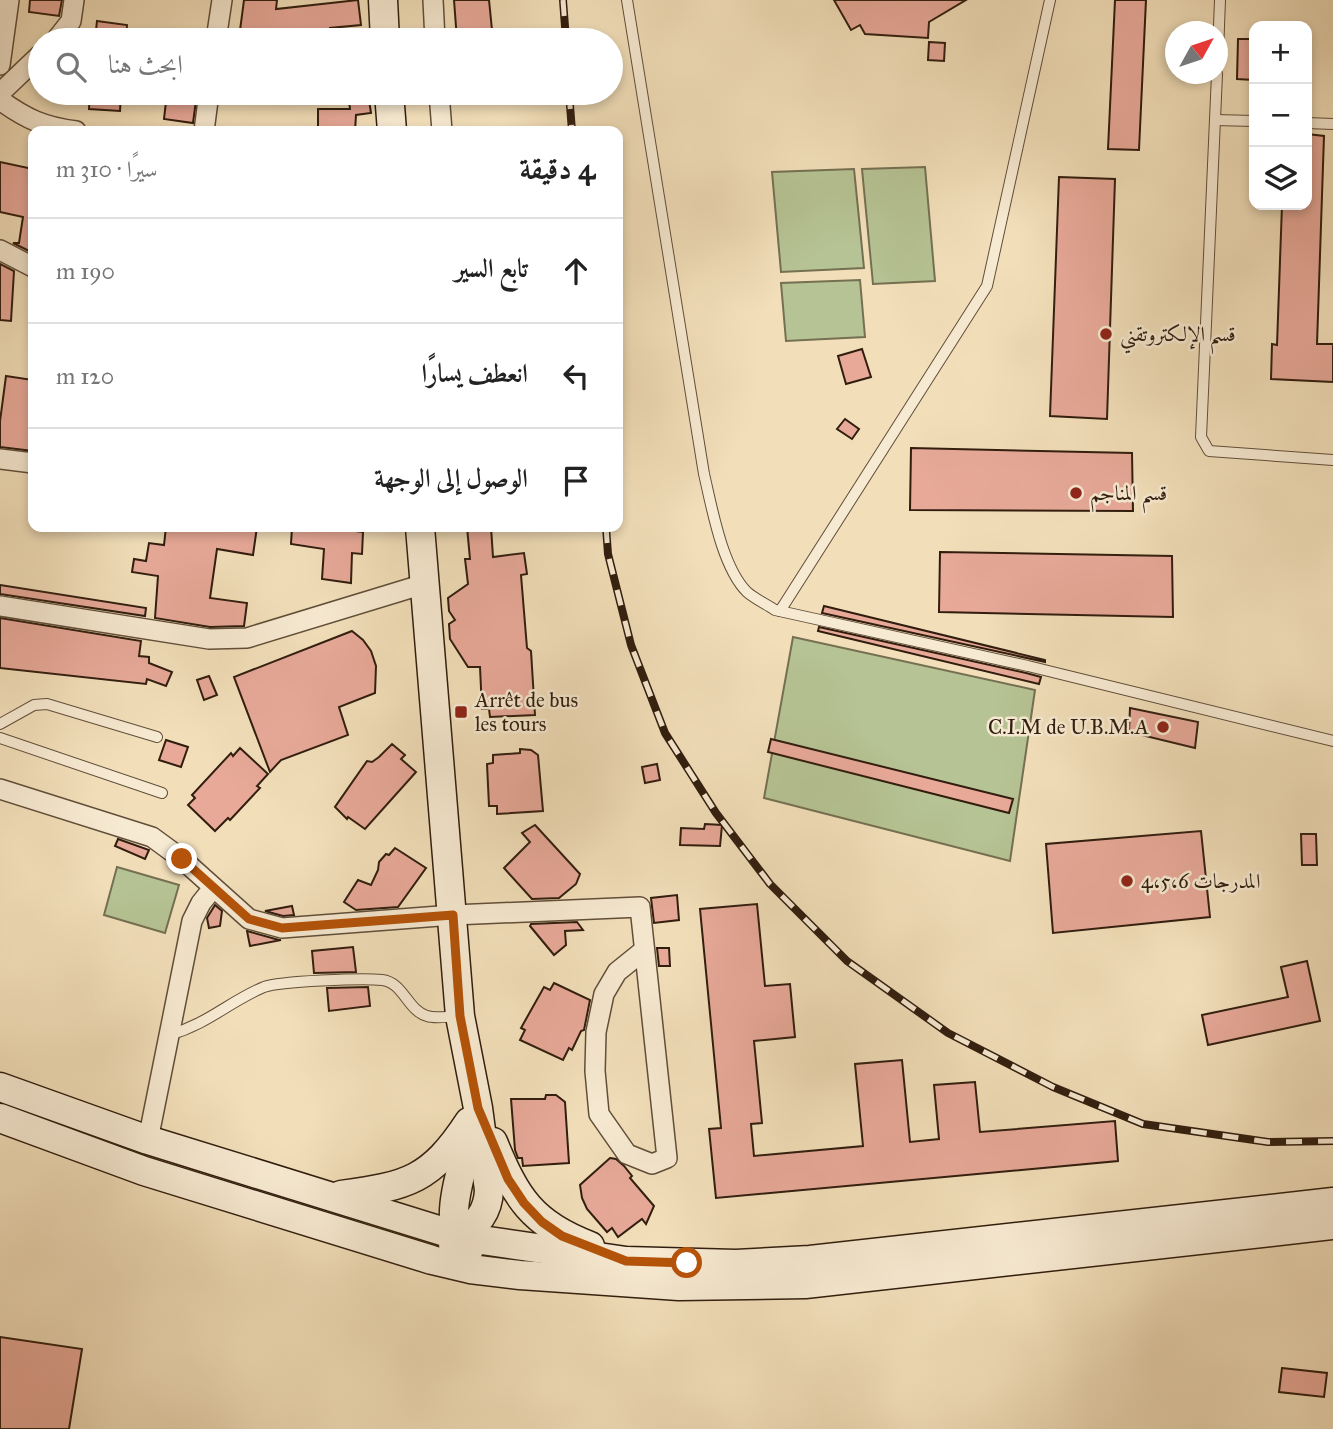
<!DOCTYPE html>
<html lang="ar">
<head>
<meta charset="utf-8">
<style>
  body { margin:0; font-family:"IM FELL Great Primer",Amiri,serif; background:#f6f6f6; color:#222; direction:rtl }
  .controls { position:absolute; right:21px; top:21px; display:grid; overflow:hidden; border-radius:14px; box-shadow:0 4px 10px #0003 }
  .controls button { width:63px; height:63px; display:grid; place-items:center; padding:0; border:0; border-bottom:2px solid #e0e0e0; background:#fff; color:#222; font:35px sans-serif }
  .compass { position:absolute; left:1165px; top:21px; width:63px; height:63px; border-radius:50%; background:#fff; box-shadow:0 4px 10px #0003; rotate:50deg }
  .stop { position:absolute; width:21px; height:21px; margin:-16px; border:5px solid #b45309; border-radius:50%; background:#fff }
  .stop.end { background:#b45309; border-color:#fff; box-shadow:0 2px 7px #0008 }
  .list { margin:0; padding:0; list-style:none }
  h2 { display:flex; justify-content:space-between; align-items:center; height:91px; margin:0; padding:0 28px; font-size:30px }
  h2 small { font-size:23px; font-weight:400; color:#767676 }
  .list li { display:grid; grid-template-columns:46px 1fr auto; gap:21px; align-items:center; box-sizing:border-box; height:105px; padding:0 28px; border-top:2px solid #e0e0e0 }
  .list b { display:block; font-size:26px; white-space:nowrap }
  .list em { font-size:23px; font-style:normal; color:#767676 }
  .icon { flex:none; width:38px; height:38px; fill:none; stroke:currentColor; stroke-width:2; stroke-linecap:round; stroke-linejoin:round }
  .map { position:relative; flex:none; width:1333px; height:1429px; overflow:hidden; direction:ltr }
  .search { position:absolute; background:#fff; box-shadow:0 4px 10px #0003; left:28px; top:28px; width:595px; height:77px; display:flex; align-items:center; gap:18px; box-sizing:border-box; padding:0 24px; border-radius:38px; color:#767676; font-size:26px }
  .panel { position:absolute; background:#fff; box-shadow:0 4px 10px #0003; left:28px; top:126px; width:595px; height:406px; border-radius:14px; direction:rtl }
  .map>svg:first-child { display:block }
  .green { fill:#b6c394; stroke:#747051; stroke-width:2 }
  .building { fill:#e8a999; stroke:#311d0e; stroke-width:2 }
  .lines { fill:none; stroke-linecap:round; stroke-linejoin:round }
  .lane-casing { stroke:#614e39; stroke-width:12 }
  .street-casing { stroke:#614e39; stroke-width:22 }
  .secondary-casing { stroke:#311d0e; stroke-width:31 }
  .lane { stroke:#f7ead2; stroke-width:10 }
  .street { stroke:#f7ead2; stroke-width:19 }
  .secondary { stroke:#f7ead2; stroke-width:28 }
  .rail-casing { stroke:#311d0e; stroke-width:8 }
  .rail { stroke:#f7ead2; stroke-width:5; stroke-dasharray:16; stroke-linecap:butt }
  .route { stroke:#b45309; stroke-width:9 }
  .poi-dot { fill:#8f2418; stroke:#f7ead2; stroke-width:2.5 }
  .labels { text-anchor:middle; stroke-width:5; stroke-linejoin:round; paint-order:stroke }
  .poi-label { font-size:21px; fill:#311d0e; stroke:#f7ead2; text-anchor:start }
</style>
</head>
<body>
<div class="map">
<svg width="1333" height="1429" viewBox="0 0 1333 1429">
  <rect width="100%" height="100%" fill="#f2dfba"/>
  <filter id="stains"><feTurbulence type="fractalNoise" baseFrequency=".00286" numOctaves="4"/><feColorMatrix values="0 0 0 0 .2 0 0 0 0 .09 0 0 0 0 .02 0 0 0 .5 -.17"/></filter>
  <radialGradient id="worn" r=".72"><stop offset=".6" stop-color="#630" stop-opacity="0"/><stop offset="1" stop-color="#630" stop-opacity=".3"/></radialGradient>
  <g class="green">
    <polygon points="925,167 935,281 873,284 862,169"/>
    <polygon points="854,169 864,268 781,272 772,172"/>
    <polygon points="860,280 865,337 786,341 781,283"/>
    <polygon points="793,637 1035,690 1010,861 764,798"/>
    <polygon points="117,867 179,885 165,933 104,915"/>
  </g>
  <g class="building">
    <polygon points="30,0 62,0 59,16 29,12"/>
    <polygon points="244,0 277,0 276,9 358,0 361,25 330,28 331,40 254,40 239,38"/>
    <polygon points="454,0 489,0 493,40 457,40"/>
    <polygon points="834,0 966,0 929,22 928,38 865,34 860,25 851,30"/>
    <polygon points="1115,0 1146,0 1139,150 1108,149"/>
    <polygon points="97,21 127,25 126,40 95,40"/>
    <polygon points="1238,39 1254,39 1254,80 1237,79"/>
    <polygon points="929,42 945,43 944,61 928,60"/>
    <polygon points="90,93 121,93 120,111 89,109"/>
    <polygon points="167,93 197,93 193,123 164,119"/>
    <polygon points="348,93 368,93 371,113 356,115 355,131 318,131 318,109 350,109"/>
    <polygon points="1307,134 1324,136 1317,344 1333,344 1333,382 1271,379 1272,344 1277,345 1282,205 1307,205"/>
    <polygon points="0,162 33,169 33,253 13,243 19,243 23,217 0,212"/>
    <polygon points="1059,177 1115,179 1107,419 1050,416"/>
    <polygon points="0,264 14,271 11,321 0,320"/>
    <polygon points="862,349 871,377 846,384 838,356"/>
    <polygon points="6,376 33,380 33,451 0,447 0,421"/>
    <polygon points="845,419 859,429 852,439 837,429"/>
    <polygon points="911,448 1132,453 1133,511 910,510"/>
    <polygon points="166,527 257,527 253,555 217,549 210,598 247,603 244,626 210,627 155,618 158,576 132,572 134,559 146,561 149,543 164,545"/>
    <polygon points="292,527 326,527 363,532 362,554 352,553 351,583 322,579 324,549 291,544"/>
    <polygon points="467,527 491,527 493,557 524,553 527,574 521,575 527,648 531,651 535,715 490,717 489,709 482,709 480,667 468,667 450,639 449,624 455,620 449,611 448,598 468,584 465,559 470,559"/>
    <polygon points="940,552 1172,556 1173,617 939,612"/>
    <polygon points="0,585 146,608 145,616 0,594"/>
    <polygon points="824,606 1045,660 1045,662 822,613"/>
    <polygon points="0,618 141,641 139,656 149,657 149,663 172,672 166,686 147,679 146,684 0,668"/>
    <polygon points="819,627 1026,673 1041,677 1039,684 818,631"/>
    <polygon points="352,631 363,640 371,651 376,666 375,693 339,707 348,735 281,760 270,772 234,677"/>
    <polygon points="209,676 217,695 204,700 197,680"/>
    <polygon points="1130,708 1198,722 1195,748 1129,732"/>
    <polygon points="771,739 1013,799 1009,813 768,752"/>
    <polygon points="166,740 188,747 181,767 159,760"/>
    <polygon points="392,744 405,755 401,759 416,772 365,829 348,817 347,819 335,807 367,761 372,762 379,757"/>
    <polygon points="240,748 268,774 257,786 260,788 230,820 228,818 215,831 188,805 195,798 192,795 231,753 233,756"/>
    <polygon points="520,749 531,750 538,755 543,811 497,814 497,806 489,806 487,764 493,763 493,755 520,753"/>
    <polygon points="657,764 660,780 645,783 642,767"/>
    <polygon points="705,824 722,825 720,846 680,845 681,828 704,829"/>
    <polygon points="535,825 580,874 576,884 559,898 532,899 504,868 530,842 522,833"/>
    <polygon points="1201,831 1210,917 1053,933 1046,844"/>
    <polygon points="1301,834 1316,834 1317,865 1302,865"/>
    <polygon points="118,839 149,850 145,859 115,846"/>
    <polygon points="395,848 426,868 398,907 356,910 344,902 358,880 371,885 378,870 379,862 386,854 389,855"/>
    <polygon points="677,895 679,920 654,923 651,898"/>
    <polygon points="757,904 765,986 790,984 795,1037 754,1041 762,1123 751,1124 754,1156 863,1146 855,1064 902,1060 910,1142 939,1139 934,1085 975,1082 980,1132 1115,1121 1118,1161 716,1198 709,1129 721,1128 700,909"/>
    <polygon points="215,905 222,911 220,926 209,928 207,918"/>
    <polygon points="292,906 294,915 283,916 265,911"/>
    <polygon points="577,922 583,930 565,931 566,945 554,955 530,926 531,924"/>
    <polygon points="247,931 279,940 281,940 250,946"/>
    <polygon points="353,947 356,972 314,973 312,951"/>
    <polygon points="657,948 669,948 670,966 659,966"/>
    <polygon points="1307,961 1320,1021 1208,1045 1202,1015 1288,997 1281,967"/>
    <polygon points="554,983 590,1000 584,1030 581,1031 572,1050 569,1048 563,1060 520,1040 525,1030 521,1028 544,987 550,990"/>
    <polygon points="368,987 370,1006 329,1011 327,988"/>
    <polygon points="546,1095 556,1095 565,1102 569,1163 523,1166 522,1158 518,1158 515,1150 511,1099 545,1099"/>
    <polygon points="610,1158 616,1159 624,1166 632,1176 630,1178 654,1206 646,1224 642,1219 618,1237 612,1228 607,1232 587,1209 582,1198 580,1185"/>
    <polygon points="0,1337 82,1349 69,1429 0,1429"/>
    <polygon points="1282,1368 1327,1373 1324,1397 1279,1392"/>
  </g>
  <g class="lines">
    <g class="lane-casing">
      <g id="lane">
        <path d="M 627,0 L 704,474 C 712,508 722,567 747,592 C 755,599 766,604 775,610 L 1028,666 L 1333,741"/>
        <polyline points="1218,52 1220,0"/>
        <polyline points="1217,74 1201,437 1209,451 1333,460"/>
        <polyline points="1215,120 1254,121"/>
        <polyline points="1307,123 1333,124"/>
        <polyline points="780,611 987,286 1050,0"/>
        <polyline points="0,724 34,705 47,704 157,737"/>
        <polyline points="0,738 162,793"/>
        <path d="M 169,1035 C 208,1024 230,1001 264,987 C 280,981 363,978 382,980 C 403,982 408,1011 427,1016 C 436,1019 449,1016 459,1016"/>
      </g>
    </g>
    <g class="street-casing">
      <g id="street">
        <polyline points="433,0 435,40"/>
        <polyline points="56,40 71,21 74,0"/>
        <polyline points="216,40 222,0"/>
        <polyline points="0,65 9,0"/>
        <polyline points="0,93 40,55"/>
        <polyline points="439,93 442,131"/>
        <path d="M 0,100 C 26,119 44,127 76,131"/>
        <polyline points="204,131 209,93"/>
        <polyline points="0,250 33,267"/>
        <polyline points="0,459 33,463"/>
        <polyline points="0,606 209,639 247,638 424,584"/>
        <polyline points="0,789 152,837 182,859 249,919 282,928 453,915 640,907 667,1158 652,1164 627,1154 599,1114 595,1071 596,1032 604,994 617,972 643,951"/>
        <polyline points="148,1140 192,921 201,903 213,888"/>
      </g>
    </g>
    <g class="secondary-casing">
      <g id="secondary">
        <polyline points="383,0 385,40"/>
        <polyline points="389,93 392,131"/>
        <path d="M 420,527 L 460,1016 L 478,1108 L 489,1190 C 488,1218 471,1227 453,1244"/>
        <polyline points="0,1087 148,1140 461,1237 626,1261 736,1264 810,1260 1333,1202"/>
        <polyline points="0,1118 144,1171 432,1260 470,1269 520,1275 679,1286 805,1284 1333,1225"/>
        <path d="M 493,1142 C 516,1198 532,1224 590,1246"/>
        <path d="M 341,1195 C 408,1186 431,1180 469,1122"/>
        <path d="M 469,1249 C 463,1241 457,1233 455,1224 C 449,1203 468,1147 474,1124"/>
      </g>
    </g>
    <use href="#lane" class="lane"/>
    <use href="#street" class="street"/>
    <use href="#secondary" class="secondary"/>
    <g class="rail-casing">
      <g id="rail">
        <polyline points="563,0 566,40"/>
        <polyline points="569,93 572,131"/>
        <polyline points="606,527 608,554 631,645 665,733 716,813 770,884 847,961 948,1033 1053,1087 1143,1124 1268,1142 1333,1141"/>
      </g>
    </g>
    <use href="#rail" class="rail"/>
  </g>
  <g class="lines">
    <polyline class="route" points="182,859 249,919 282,928 453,915 460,1016 478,1108 508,1179 524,1203 542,1222 562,1236 626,1261 687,1263"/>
  </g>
  <g class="poi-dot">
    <circle cx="1106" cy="334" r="7"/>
    <circle cx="1076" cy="493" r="7"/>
    <rect x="454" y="705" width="14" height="14" rx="3.5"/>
    <circle cx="1163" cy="727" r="7"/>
    <circle cx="1127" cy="881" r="7"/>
  </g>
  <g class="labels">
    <g class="poi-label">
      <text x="1120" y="341">قسم الإلكتروتقني</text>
      <text x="1090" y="500">قسم المناجم</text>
      <text x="475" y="707">Arrêt de bus<tspan x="475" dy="24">les tours</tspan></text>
      <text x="1149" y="734" text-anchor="end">C.I.M de U.B.M.A</text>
      <text x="1141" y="888">المدرجات 4،5،6</text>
    </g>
  </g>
  <rect width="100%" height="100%" filter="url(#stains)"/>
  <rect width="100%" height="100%" fill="url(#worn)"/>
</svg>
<div class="controls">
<button>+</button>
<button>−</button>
<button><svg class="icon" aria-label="layers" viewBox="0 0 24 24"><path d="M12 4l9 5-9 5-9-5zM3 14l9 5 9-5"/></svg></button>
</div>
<svg class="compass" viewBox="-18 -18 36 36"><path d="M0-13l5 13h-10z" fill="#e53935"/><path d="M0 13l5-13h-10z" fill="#767676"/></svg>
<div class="stop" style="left:687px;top:1263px"></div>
<div class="stop end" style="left:182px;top:859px"></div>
<div class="search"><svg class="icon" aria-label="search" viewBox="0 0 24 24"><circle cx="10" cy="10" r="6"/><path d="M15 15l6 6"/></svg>ابحث هنا</div>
<section class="panel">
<h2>4 دقيقة<small>سيرًا · 310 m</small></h2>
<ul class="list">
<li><svg class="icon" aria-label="ahead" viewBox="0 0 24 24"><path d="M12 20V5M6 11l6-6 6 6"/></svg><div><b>تابع السير</b></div><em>190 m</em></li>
<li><svg class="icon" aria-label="left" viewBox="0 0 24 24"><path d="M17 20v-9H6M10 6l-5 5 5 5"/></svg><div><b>انعطف يسارًا</b></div><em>120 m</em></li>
<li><svg class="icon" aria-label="arrive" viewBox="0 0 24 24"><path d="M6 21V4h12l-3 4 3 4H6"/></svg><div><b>الوصول إلى الوجهة</b></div></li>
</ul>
</section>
</div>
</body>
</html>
